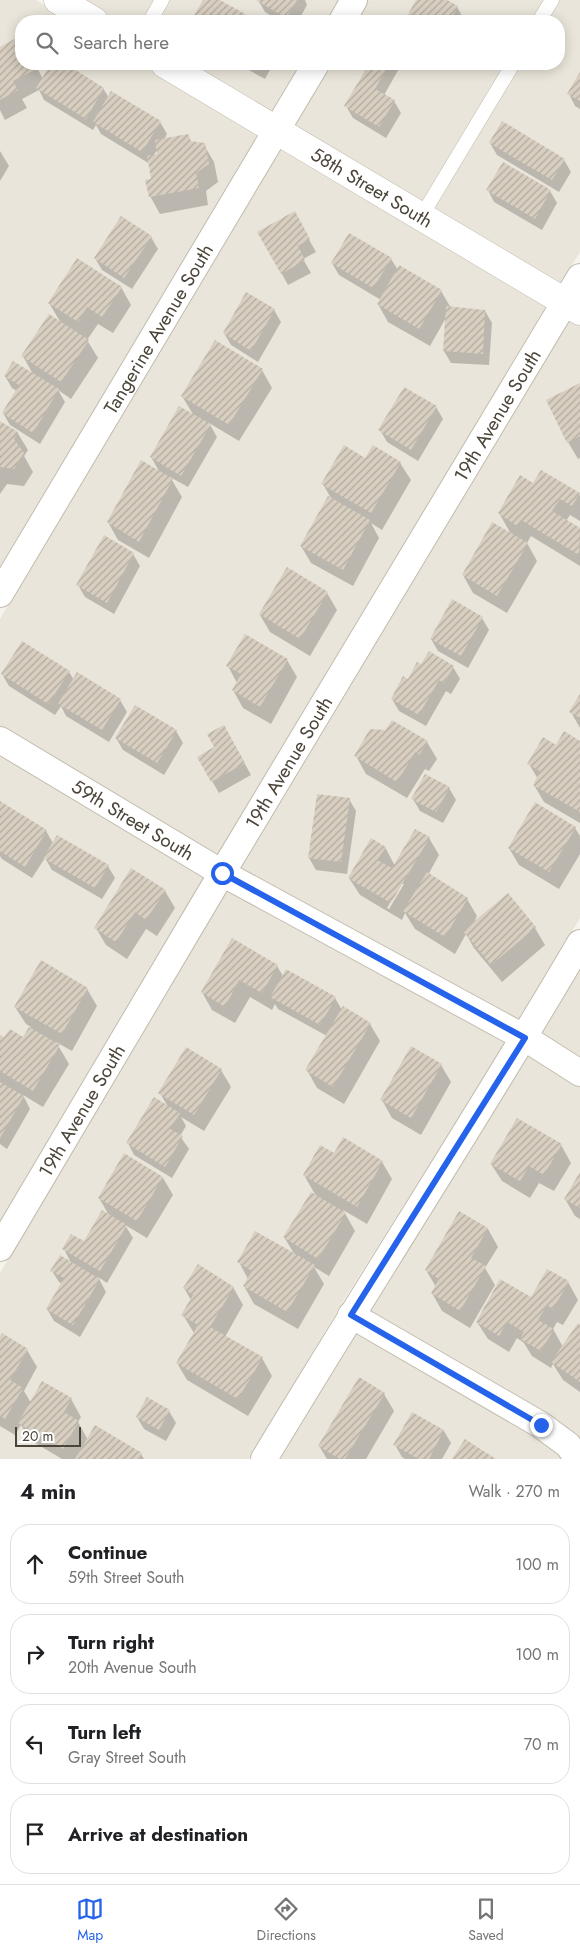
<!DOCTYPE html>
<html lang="en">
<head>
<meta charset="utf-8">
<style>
  body { margin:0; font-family:Jost,sans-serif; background:#f6f6f6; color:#202124 }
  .scale { position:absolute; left:15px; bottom:12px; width:66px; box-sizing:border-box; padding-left:5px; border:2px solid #4b4439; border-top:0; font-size:14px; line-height:18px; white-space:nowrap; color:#4b4439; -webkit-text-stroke:4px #fff; paint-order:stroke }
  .stop { position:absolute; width:15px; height:15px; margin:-11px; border:4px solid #2563eb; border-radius:50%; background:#fff }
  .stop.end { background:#2563eb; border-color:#fff; box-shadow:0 1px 5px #0008 }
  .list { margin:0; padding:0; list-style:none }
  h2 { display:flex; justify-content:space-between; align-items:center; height:65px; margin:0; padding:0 20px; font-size:21px }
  h2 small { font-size:16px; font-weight:400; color:#757577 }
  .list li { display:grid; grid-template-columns:32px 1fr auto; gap:15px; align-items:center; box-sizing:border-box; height:80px; margin:0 10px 10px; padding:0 10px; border:1px solid #e0e0e0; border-radius:20px }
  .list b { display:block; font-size:19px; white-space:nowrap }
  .list p { margin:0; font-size:16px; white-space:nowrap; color:#757577 }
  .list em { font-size:16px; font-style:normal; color:#757577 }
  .icon { flex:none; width:28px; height:28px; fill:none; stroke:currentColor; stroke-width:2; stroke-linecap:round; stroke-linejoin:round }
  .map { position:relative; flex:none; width:580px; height:1459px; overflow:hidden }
  .search { position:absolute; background:#fff; box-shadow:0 2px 12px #0003; left:15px; right:15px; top:15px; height:55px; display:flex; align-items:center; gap:12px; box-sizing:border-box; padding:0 18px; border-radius:20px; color:#757577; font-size:19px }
  .sheet { height:425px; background:#fff }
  nav { display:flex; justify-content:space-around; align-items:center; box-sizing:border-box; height:70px; border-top:1px solid #e0e0e0; background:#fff; font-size:14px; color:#757577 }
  nav a { display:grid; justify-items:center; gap:2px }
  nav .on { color:#2563eb }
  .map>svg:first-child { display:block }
  .residential { fill:#eae5da }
  .shadow { fill:#0003; fill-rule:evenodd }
  .building { fill:url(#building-hatch) }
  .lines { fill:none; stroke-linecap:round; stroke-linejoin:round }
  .service-casing { stroke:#c2bbae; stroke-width:15 }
  .minor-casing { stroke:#c2bbae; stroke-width:28 }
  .tertiary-casing { stroke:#c2bbae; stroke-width:29 }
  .service { stroke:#fff; stroke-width:14 }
  .minor { stroke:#fff; stroke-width:26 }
  .tertiary { stroke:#fff; stroke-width:28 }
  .route { stroke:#2563eb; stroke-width:6 }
  .labels { text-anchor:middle; stroke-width:4; stroke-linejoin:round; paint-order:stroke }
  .street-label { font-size:19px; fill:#4b4439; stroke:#fff }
</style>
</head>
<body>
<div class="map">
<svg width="580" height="1459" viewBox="0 0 580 1459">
  <defs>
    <pattern id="building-hatch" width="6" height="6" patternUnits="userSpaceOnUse" patternTransform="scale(1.25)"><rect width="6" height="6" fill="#d8cfc1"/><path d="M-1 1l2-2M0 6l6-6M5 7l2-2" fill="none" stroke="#b1aa9e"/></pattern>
  </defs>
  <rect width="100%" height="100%" fill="#f6f3ec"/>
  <g class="residential">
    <polygon points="0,0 36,0 71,21 21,21 21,64 143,64 260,133 0,569"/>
    <polygon points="80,0 339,0 327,21 116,21"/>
    <polygon points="369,0 580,0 580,252 559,286 294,127 331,64 559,64 559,21 357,21"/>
    <polygon points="188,64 301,64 271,114"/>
    <polygon points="282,147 548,306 217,857 0,726 0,619"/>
    <polygon points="570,319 580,324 580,918 519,1022 240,869"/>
    <polygon points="0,753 206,876 0,1223"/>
    <polygon points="228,889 507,1041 345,1298 249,1459 0,1459 0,1273"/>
    <polygon points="580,969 580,1060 541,1035"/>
    <polygon points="529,1055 580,1086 580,1441 368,1311"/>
    <polygon points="356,1331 535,1435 559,1453 563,1459 279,1459"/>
  </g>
  <g class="shadow">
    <polygon points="204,0 217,0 256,21 193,21"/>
    <polygon points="258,0 305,0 307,5 298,21 279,21 265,12"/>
    <polygon points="417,0 444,0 457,7 464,19 463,21 408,21 407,20"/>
    <path d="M 20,38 L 21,64 L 35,64 L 43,79 L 52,64 L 63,64 L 103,88 L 109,98 L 160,122 L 167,134 L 164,140 L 188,135 L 192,143 L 204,145 L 214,162 L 218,182 L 206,191 L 208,205 L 160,214 L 150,196 L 153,180 L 150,164 L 101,134 L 96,125 L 93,130 L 44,100 L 39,90 L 22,99 L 27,108 L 5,120 L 0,110 L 0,48 ZM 158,149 L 159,155 L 153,156 Z"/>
    <polygon points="238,64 273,64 265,79"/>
    <polygon points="370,64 398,64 400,67 384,95 394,101 401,113 386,138 353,118 346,106"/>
    <polygon points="580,75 580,109 575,106 569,94"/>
    <polygon points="490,143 564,160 571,172 559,192 497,155"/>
    <polygon points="0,151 9,166 0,181"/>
    <polygon points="488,190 550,191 557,203 542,230 494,202"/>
    <polygon points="294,213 316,252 303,259 311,273 288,285 259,232"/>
    <polygon points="151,237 158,249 132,289 102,270 95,258"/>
    <polygon points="391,259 398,270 441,291 451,308 485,311 492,323 489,365 451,363 444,351 447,316 430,346 388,322 378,304 381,300 339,275 332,263"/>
    <polygon points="121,287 131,305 113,333 98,324 87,340 98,358 71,399 58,390 65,402 40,444 10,425 3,413 17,391 12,388 5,376 34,376 23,356 61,323 49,303"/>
    <polygon points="274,310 281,322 258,362 231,345 224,333"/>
    <polygon points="262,370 272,388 239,441 209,423 217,437 188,487 170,477 182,497 149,558 118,540 108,522 160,473 151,457 194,416 182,396"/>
    <polygon points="580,385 580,458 578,459 568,442"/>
    <polygon points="436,407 443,419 418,461 387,442 380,430"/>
    <polygon points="0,422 17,432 28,450 24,456 33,472 24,486 7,484 0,494"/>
    <polygon points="365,460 400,463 411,480 382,530 371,523 379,538 353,586 311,563 301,546 332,500 323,484"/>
    <polygon points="533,485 579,494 580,496 580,521 570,515 566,521 580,529 580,566 531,536 527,543 537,561 507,613 473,593 463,575 511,534 499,513"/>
    <polygon points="133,554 140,566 114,614 85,597 78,585"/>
    <polygon points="327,593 337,610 310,656 270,632 260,615"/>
    <polygon points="482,618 489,630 468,668 438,651 431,639"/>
    <polygon points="287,660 297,677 271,724 243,708 233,690 237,683 228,666"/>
    <polygon points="453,667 460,679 451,694 446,691 426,726 399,711 392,699 408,681"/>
    <polygon points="69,672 74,680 120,700 127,712 109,742 66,716 61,706 55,715 9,686 2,674"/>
    <polygon points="580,696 580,728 571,712"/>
    <polygon points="224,726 251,775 219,793 198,757 216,748"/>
    <polygon points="176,731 183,743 164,775 123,750 116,738"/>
    <polygon points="427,742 437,759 429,771 425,769 407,798 366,774 356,756"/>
    <polygon points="580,742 580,823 544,802 534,785 538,779 529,764 556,746"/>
    <polygon points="449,788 456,800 443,823 420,811 413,799"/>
    <polygon points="349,799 356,811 347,874 316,870 309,858"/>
    <polygon points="0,803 46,831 53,843 108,866 115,878 102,899 52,870 45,858 32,878 2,859 0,856"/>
    <polygon points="575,828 580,836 580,854 559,889 519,865 509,848"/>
    <path d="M 429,838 L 439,855 L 428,875 L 467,899 L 477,916 L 474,922 L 507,895 L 535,928 L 545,945 L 502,982 L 474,948 L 466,934 L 455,954 L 415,929 L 405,913 L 402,920 L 360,895 L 349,878 L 385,847 L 395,866 ZM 401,884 L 404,884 L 389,909 L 387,908 Z"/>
    <polygon points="165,891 175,908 157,936 146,929 127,959 106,945 96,928"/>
    <polygon points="277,966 283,976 335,998 342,1010 370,1024 380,1041 344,1104 317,1088 307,1070 327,1036 278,1009 275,1004 272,1010 250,997 235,1023 212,1010 202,992"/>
    <polygon points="87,989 97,1006 72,1051 56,1042 69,1064 43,1107 23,1095 30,1109 7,1149 0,1144 0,1036 5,1039 23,1039 31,1027 26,1024 15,1007"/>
    <polygon points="441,1065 451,1082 421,1135 392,1118 382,1100"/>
    <polygon points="221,1070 231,1087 204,1131 181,1117 186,1126 180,1136 189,1149 172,1178 134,1155 128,1143 168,1107 160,1093"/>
    <polygon points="561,1145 571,1163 554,1191 539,1183 530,1198 502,1181 491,1164"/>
    <polygon points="334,1154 382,1162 392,1179 367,1224 343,1210 355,1231 329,1276 314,1267 324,1284 298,1329 254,1304 244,1286 248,1279 239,1262 295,1255 284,1237 316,1196 304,1175"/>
    <polygon points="125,1155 163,1178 173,1195 147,1238 125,1225 133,1238 107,1283 98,1277 106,1292 80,1337 54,1321 47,1309 62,1284 59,1282 52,1271 71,1263 64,1249 84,1243 110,1217 99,1198"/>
    <polygon points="580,1174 580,1219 575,1216 565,1199"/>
    <polygon points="459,1213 488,1229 498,1247 485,1268 495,1285 470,1328 442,1311 432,1293 436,1287 426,1270"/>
    <polygon points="568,1282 578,1300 563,1325 557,1322 553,1329 563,1347 580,1326 580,1392 563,1380 553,1364 551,1368 532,1356 524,1343 517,1338 509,1352 488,1339 477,1322"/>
    <polygon points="233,1287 243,1305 225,1337 262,1358 272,1376 248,1416 187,1380 177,1363 194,1333 183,1315 191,1300 184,1288"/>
    <polygon points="0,1340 27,1350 37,1367 24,1391 31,1403 71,1399 81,1417 78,1422 88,1440 141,1454 144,1459 62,1459 30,1440 21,1425 15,1435 0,1426"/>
    <polygon points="384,1394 394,1411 366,1459 327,1459 319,1446"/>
    <polygon points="169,1411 176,1423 166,1441 144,1429 137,1417"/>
    <polygon points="444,1431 451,1443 442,1459 405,1459 402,1457 395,1445"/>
  </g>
  <g class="building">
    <polygon points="203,0 220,0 258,21 191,21"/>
    <polygon points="256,0 297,0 286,18"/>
    <polygon points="416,0 447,0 458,6 450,21 408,21 405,20"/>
    <polygon points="20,36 21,64 35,64 38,68 13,81 18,90 0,100 0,47"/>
    <polygon points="51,64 66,64 104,88 86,119 36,88"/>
    <polygon points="369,64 389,64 375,89 395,100 379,127 344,106"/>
    <polygon points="580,72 580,101 567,94"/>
    <polygon points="111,91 161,121 142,152 93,122"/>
    <polygon points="502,121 565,159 552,180 489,143"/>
    <polygon points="188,134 190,141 205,143 209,164 196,173 199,188 149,197 145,180 151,179 147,156 157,154 155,140"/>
    <polygon points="503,162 551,190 535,219 486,190"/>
    <polygon points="295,211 310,239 298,246 305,260 281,274 257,232"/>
    <polygon points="121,216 152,236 124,278 94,258"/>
    <polygon points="349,233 392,258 373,288 331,263"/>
    <polygon points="77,258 122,287 102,317 87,307 78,322 48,303"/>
    <polygon points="399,265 442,290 419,329 377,304"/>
    <polygon points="246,292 275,309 251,351 223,333"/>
    <polygon points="446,306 485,310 483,354 443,351"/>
    <polygon points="49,314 89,340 61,382 21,356"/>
    <polygon points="215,340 263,369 229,425 181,396"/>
    <polygon points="13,361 59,389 33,433 2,413 19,385 4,376"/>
    <polygon points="580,383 580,436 567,443 546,400"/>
    <polygon points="404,387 437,406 411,450 378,430"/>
    <polygon points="179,406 211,424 181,476 150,457"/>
    <polygon points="0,421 18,432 14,439 24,453 14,469 0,467"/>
    <polygon points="344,445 365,458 373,445 401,462 371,513 321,484"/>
    <polygon points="141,460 173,479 139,542 107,522"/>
    <polygon points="541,470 580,493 572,506 560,499 552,511 580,528 579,555 521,520 517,526 498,513 520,475 533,483"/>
    <polygon points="328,496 370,520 343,570 300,546"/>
    <polygon points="492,522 528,543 497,596 462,575"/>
    <polygon points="104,535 134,553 107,603 76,585"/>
    <polygon points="287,567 328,592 300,639 259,614"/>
    <polygon points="452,599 483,617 461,656 430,639"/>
    <polygon points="245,634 288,659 260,707 232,690 241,674 226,666"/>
    <polygon points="22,641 70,671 48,704 1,674"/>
    <polygon points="429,651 454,666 444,683 439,680 419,715 391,699 403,676 408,679 417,662 421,664"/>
    <polygon points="77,672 121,699 102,730 58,704"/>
    <polygon points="580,694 580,718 569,712"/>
    <polygon points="135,705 177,730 157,763 115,738"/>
    <polygon points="392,720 428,741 419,755 415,752 397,782 354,756 370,729 385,730"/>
    <polygon points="224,725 245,763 211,782 197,757 214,747 207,734"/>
    <polygon points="564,731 580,741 580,812 533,785 540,771 527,764 543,737 556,745"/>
    <polygon points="425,774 450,787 436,812 411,799"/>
    <polygon points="317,794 350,798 341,862 308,858"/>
    <polygon points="0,801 47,830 25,867 0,851"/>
    <polygon points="535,802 576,827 549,872 508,848"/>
    <polygon points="415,829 430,837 391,903 348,878 371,838 386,847 377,860 392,868"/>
    <polygon points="57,835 109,865 95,888 43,858"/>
    <polygon points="131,868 166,890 146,920 135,912 116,942 94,928"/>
    <polygon points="427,872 468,898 445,937 403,911"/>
    <polygon points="508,893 536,927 491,965 463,931"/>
    <polygon points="232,938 278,965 262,993 239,980 225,1007 201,992"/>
    <polygon points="41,960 88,988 62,1034 14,1007"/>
    <polygon points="286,969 336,997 320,1025 270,997"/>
    <polygon points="343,1006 371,1023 333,1087 305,1070"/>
    <polygon points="29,1027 60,1045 33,1091 0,1071 0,1035 4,1037 10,1029 23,1037"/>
    <polygon points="411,1046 442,1064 411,1118 380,1100"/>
    <polygon points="186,1047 222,1069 194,1115 158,1093"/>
    <polygon points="0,1082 24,1096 0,1138"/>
    <polygon points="154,1097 180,1113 170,1129 183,1136 165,1167 126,1143"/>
    <polygon points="517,1118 562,1144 544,1175 529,1166 520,1181 490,1164"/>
    <polygon points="343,1137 383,1161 357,1207 303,1175 320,1145 334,1153"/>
    <polygon points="124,1153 163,1177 137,1221 98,1198"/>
    <polygon points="580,1172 580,1208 564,1199"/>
    <polygon points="311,1192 346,1213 318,1259 283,1237"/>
    <polygon points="102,1210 127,1225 100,1271 62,1249 71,1234 84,1241"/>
    <polygon points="459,1211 488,1228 471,1258 486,1266 460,1311 431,1293 439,1279 425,1270"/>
    <polygon points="255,1231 315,1265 287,1312 243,1286 252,1271 237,1262"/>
    <polygon points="60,1255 100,1279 73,1325 46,1309 64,1278 50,1271"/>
    <polygon points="198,1264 234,1287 210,1327 263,1357 238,1399 176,1363 198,1325 181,1315 193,1295 183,1288"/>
    <polygon points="547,1269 569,1281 553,1309 547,1305 538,1320 554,1329 541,1351 520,1339 524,1332 507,1322 499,1336 476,1322 500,1279 531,1297"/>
    <polygon points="578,1323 580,1325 580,1382 551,1362"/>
    <polygon points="2,1333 28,1349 10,1380 23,1388 5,1419 0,1416 0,1337"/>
    <polygon points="359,1377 385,1393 345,1459 340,1459 318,1446"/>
    <polygon points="42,1381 72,1398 64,1412 79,1421 63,1449 18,1423"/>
    <polygon points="147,1397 170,1410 159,1430 136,1417"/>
    <polygon points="412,1412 444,1430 429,1459 419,1459 393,1445"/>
    <polygon points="95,1425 142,1453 138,1459 75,1459"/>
    <polygon points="465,1439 496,1459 452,1459"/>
  </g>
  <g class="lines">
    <g class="service-casing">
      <g id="service">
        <polyline points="150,21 162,0"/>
        <polyline points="539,21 552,0"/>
        <polyline points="421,217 513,64"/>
      </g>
    </g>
    <g class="minor-casing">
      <g id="minor">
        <polyline points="342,21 354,0"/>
        <path id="s1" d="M 0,594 L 316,64"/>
        <path id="s2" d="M 0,740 L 222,873 L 525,1038 L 580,1073"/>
        <path id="s3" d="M 0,1248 L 222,873 L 580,277"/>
        <polyline points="351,1315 541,1425 568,1445 578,1459"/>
        <path d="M 264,1459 C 368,1286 478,1117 580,943"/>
      </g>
    </g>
    <g class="tertiary-casing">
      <g id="tertiary">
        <polyline points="58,0 94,21"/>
        <path id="s4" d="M 165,64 L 580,311"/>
      </g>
    </g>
    <use href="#service" class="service"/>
    <use href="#minor" class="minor"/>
    <use href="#tertiary" class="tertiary"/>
  </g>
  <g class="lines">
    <polyline class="route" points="222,873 525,1038 351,1315 541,1425"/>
  </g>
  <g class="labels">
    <g class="street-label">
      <text dy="7" stroke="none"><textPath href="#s4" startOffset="241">58th Street South</textPath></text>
      <text dy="7" stroke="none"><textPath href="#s1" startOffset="309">Tangerine Avenue South</textPath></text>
      <text dy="7" stroke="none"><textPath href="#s3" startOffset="970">19th Avenue South</textPath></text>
      <text dy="7" stroke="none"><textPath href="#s3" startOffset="565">19th Avenue South</textPath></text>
      <text dy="7" stroke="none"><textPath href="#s2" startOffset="155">59th Street South</textPath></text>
      <text dy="7" stroke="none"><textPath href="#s3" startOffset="160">19th Avenue South</textPath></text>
    </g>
  </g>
</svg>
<div class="scale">20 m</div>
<div class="stop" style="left:222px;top:873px"></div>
<div class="stop end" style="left:541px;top:1425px"></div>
<div class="search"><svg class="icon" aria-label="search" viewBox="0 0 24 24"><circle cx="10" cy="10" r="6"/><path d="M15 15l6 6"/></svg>Search here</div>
</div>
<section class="sheet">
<h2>4 min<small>Walk · 270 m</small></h2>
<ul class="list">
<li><svg class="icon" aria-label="ahead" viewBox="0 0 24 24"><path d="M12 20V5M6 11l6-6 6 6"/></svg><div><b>Continue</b><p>59th Street South</p></div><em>100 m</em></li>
<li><svg class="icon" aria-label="right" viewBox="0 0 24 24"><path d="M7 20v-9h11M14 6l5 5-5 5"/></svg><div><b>Turn right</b><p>20th Avenue South</p></div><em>100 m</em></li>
<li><svg class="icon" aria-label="left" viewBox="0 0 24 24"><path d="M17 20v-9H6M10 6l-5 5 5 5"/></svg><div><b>Turn left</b><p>Gray Street South</p></div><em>70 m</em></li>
<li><svg class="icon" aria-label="arrive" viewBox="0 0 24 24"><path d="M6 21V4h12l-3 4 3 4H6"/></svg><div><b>Arrive at destination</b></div></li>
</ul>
</section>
<nav>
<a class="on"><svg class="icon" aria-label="map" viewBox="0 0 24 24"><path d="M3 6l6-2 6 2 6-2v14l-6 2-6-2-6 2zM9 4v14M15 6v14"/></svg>Map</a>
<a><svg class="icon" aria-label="directions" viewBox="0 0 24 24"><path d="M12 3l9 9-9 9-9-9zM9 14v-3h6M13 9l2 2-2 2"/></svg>Directions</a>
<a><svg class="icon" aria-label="saved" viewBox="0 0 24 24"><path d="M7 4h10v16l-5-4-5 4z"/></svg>Saved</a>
</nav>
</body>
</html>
